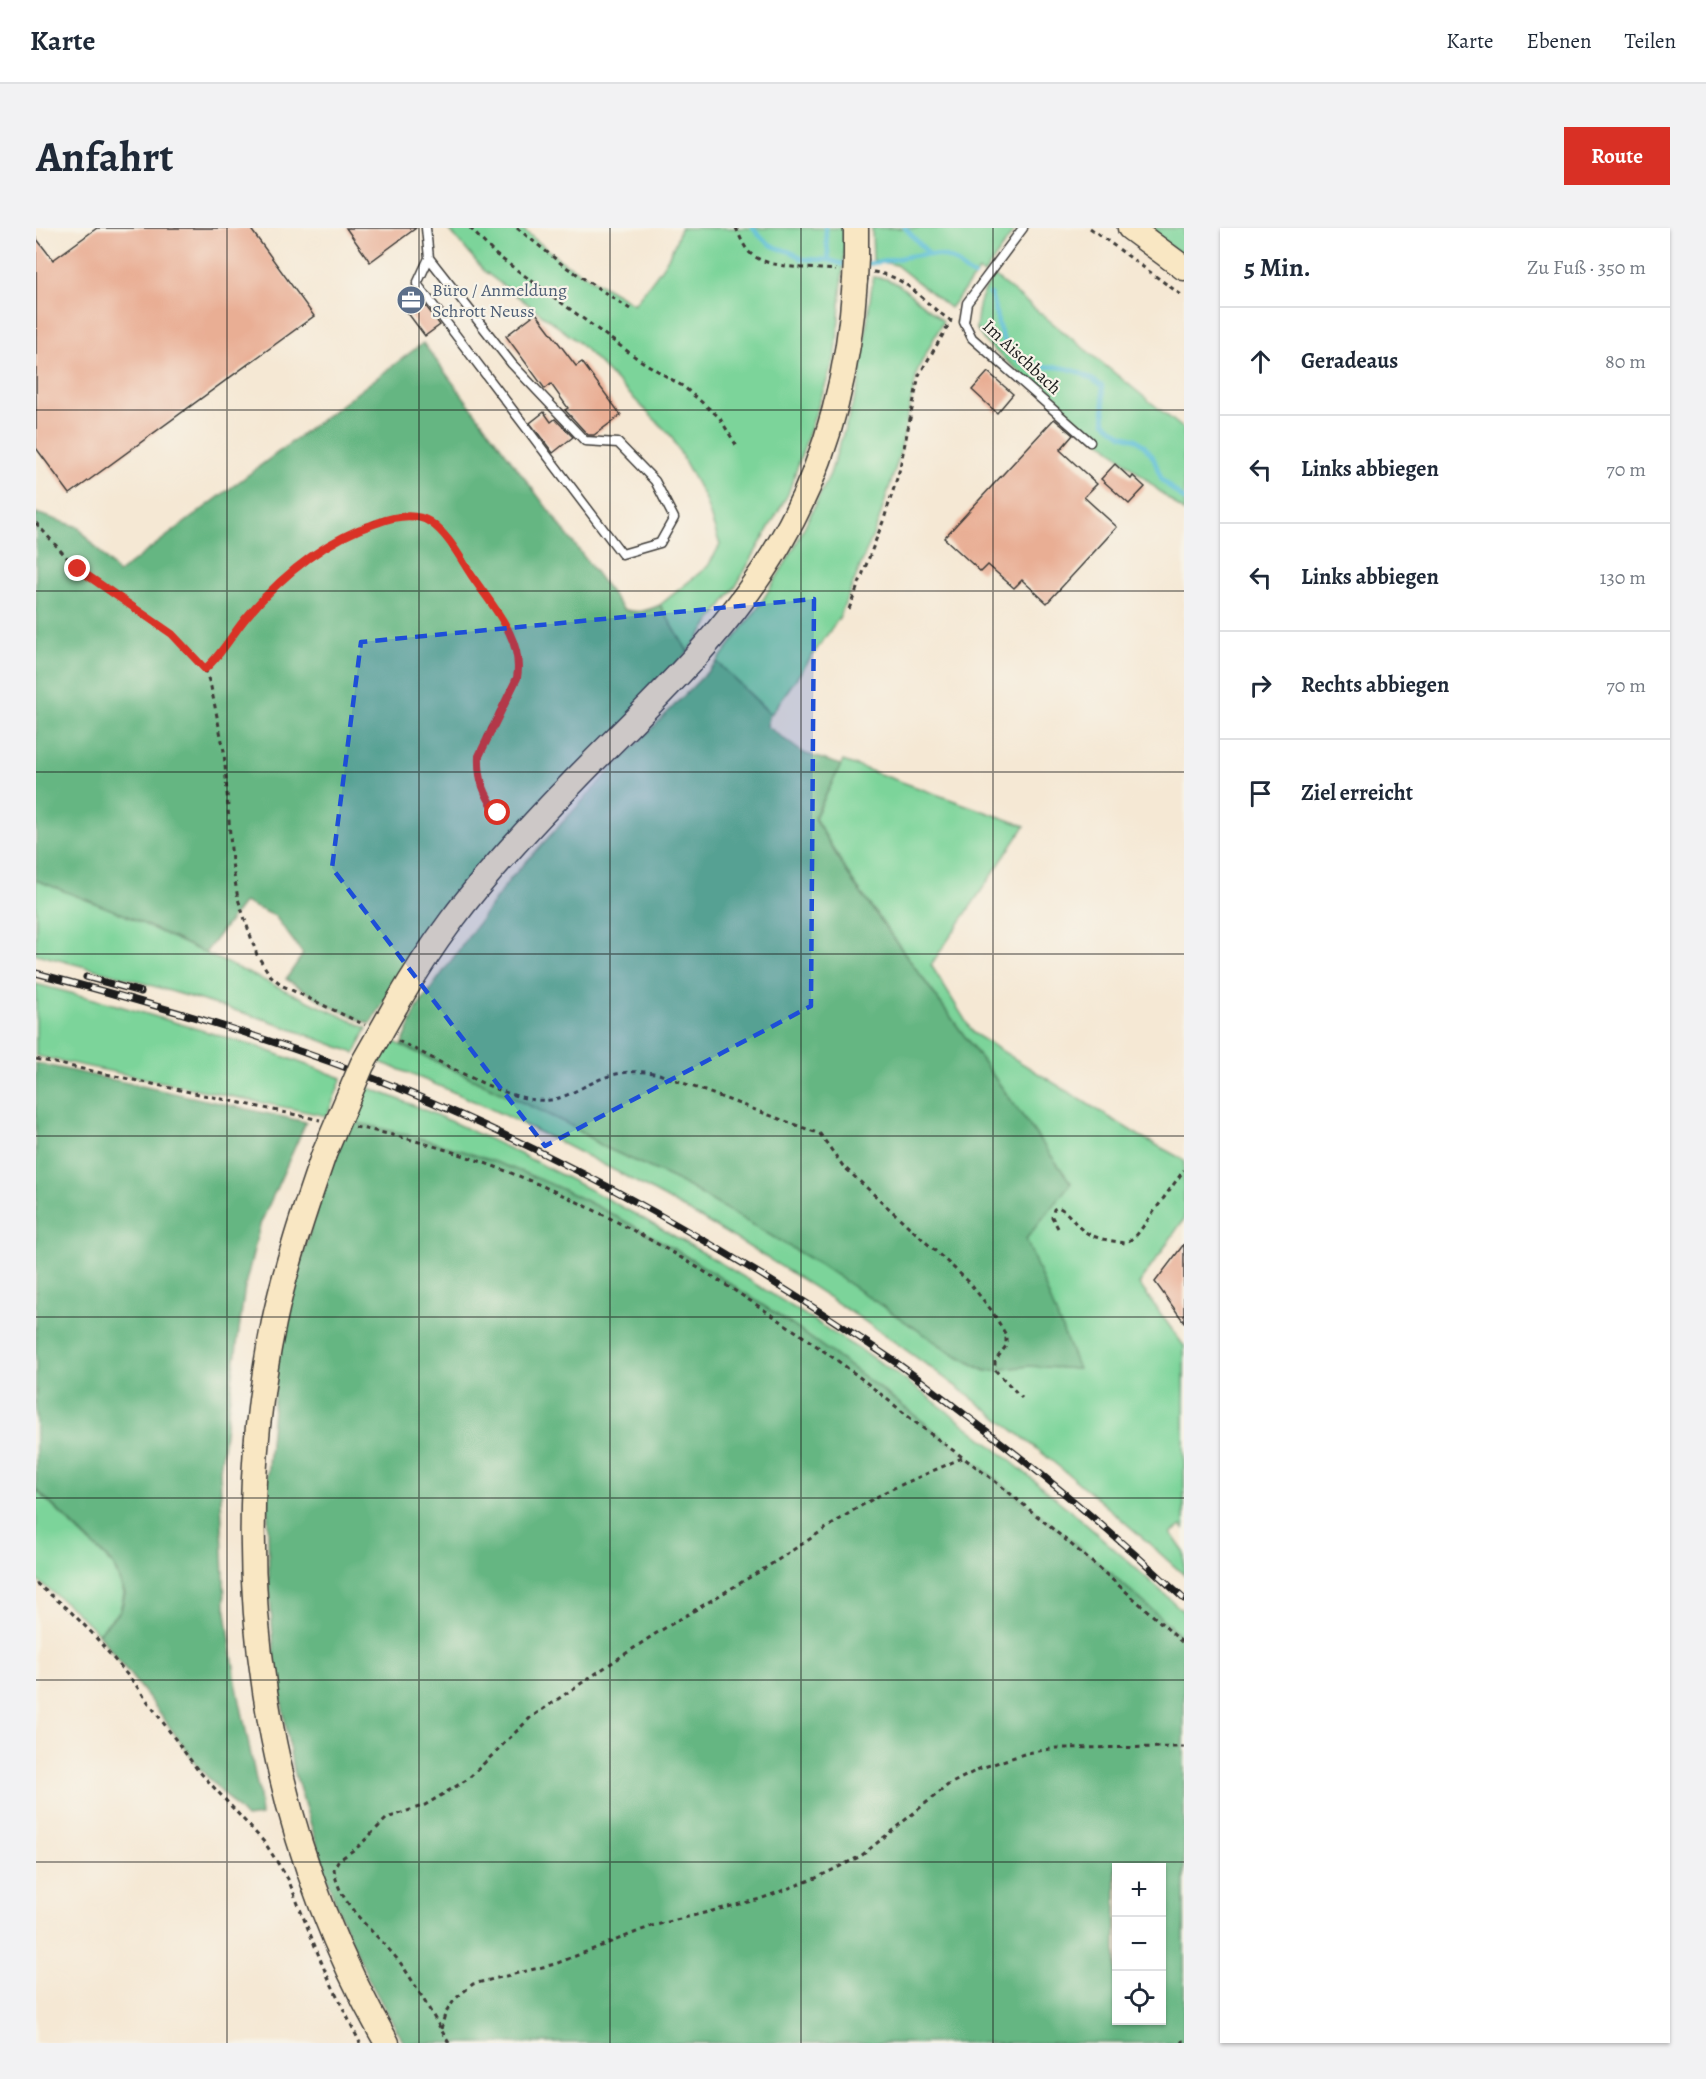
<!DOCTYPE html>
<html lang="de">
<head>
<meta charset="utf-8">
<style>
  body { margin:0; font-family:Alegreya,serif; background:#f2f2f3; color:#1f2937 }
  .controls { position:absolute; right:18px; bottom:18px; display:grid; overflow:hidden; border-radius:0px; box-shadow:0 2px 4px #0004 }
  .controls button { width:54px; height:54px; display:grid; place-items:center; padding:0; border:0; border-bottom:2px solid #e0e1e3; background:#fff; color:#1f2937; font:30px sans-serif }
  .stop { position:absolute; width:18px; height:18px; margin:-14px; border:4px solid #d93025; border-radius:50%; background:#fff }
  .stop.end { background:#d93025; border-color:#fff; box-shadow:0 2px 6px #0008 }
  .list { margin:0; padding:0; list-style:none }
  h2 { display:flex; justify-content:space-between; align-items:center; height:78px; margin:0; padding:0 24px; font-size:26px }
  h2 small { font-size:20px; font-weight:400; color:#747a83 }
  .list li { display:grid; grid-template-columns:39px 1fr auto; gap:18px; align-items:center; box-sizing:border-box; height:108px; padding:0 24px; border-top:2px solid #e0e1e3 }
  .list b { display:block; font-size:22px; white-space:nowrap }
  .list em { font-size:20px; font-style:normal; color:#747a83 }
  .icon { flex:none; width:33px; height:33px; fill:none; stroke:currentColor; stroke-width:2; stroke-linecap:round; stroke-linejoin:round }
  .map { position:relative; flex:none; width:1148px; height:1815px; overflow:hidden; border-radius:0px }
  header { display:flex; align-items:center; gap:36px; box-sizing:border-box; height:84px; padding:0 30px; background:#fff; border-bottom:2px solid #e0e1e3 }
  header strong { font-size:28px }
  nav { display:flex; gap:33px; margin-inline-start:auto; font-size:21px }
  .intro { display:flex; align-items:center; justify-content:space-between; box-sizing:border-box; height:144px; padding:0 36px }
  h1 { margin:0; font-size:42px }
  .button { padding:15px 27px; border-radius:0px; background:#d93025; color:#fff; font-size:21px; font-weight:700 }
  main { display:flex; gap:36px; padding:0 36px }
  aside { flex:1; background:#fff; border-radius:0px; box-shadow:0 2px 4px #0004 }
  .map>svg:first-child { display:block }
  .green { fill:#7cd49a; stroke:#4c785b; stroke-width:1.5 }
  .forest { fill:#65b682; stroke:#40694f; stroke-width:1.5; fill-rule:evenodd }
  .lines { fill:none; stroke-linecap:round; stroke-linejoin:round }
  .stream { stroke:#5abed8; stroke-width:4.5 }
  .building { fill:#e9ae94 }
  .service-casing { stroke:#3d3b38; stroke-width:11 }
  .secondary-casing { stroke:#3d3b38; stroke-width:27 }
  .path { stroke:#3d3b38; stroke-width:3; stroke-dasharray:4.5 4.5; stroke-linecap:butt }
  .service { stroke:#fff; stroke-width:8 }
  .secondary { stroke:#f9e7c3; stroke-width:24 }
  .rail-casing { stroke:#1c1c1c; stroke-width:7 }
  .rail { stroke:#f7f3e8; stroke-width:4.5; stroke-dasharray:14; stroke-linecap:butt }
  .secondary-bridge-casing { stroke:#3d3b38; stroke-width:27; stroke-linecap:butt }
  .secondary-bridge { stroke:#f9e7c3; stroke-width:24 }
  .route { stroke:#d93025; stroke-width:8 }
  .marked { fill:#1d4ed8; fill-opacity:0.2; stroke:#1d4ed8; stroke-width:4.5; stroke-dasharray:12 8; stroke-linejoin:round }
  .grid { fill:none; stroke:#1c1c1c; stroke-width:1.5; stroke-opacity:0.55 }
  .labels { text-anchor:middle; stroke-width:4.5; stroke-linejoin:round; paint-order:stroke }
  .service-label { font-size:18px; fill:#4e5e75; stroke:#f7f3e8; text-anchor:start }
  .street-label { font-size:18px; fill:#1c1c1c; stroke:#f7f3e8 }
</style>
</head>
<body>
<header>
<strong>Karte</strong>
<nav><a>Karte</a><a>Ebenen</a><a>Teilen</a></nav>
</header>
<div class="intro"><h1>Anfahrt</h1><a class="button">Route</a></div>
<main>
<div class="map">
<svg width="1148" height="1815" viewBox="0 0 1148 1815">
  <rect width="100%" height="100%" fill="#f7f3e8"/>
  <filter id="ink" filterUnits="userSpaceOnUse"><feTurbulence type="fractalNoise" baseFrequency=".0167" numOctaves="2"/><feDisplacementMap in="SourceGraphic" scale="12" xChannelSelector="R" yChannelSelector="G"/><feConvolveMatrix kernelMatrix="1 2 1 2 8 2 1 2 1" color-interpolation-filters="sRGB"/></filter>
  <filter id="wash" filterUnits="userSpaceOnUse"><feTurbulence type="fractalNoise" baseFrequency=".008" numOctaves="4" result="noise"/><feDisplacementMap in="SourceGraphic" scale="24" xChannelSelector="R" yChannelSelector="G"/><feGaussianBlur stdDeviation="1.35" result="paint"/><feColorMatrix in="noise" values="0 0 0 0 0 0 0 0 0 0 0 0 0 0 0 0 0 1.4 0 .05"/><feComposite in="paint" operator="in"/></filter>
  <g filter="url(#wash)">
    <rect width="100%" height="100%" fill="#f5e8d4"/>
    <g class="green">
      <path d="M 412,0 L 485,0 L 528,35 L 598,76 C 616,53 637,30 644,0 L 807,0 L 809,15 L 800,126 L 752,266 L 700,358 L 652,424 L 624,377 L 672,338 L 684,317 L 668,269 L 635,208 L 541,113 L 448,43 Z"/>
      <polygon points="836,0 980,0 948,46 943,43 914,80 860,37 837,32"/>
      <polygon points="1108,0 1148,0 1148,29"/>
      <path d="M 958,48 L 1148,201 L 1148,284 L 950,115 L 940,100 C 943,75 943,69 958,48 Z"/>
      <polygon points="837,49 851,51 863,57 907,93 882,141 863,229 842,295 803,390 735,486 681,434 722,380 756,324 794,246 823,157"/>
      <path d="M 807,533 L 989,598 L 895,737 L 937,805 L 1102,907 L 1148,932 L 1148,991 L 1103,1056 L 1148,1118 L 1148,1301 L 1145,1298 L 1135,1305 L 1148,1324 L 1148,1347 C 978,1191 794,1058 591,949 C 510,906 427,865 341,833 L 352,811 L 534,897 L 568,919 L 639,951 L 788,1039 L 913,1123 L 949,1143 L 993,1138 L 1041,1141 L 989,1011 L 1035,955 L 816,652 L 779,590 Z"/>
      <polygon points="0,652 87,686 145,714 331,800 319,825 231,792 84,748 0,726"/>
      <polygon points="0,756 77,776 222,819 306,850 291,888 0,828"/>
      <path d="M 328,858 C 413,889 494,930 573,972 C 646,1011 716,1053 785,1097 C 807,1112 830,1125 852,1140 C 956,1213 1054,1297 1148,1384 L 1148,1411 C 1076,1344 999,1282 922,1221 C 799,1124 671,1031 530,963 C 464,932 382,907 311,893 Z"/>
      <polygon points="0,1262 77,1337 88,1365 84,1382 62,1405 37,1381 0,1351"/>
    </g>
    <g class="forest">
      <path d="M 387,115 L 587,381 C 601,386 610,383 624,377 L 652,424 L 354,765 L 334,796 L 294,778 L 250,751 L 267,726 L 239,688 L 208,674 L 169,725 L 87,686 L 0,652 L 0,285 L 42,299 L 82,345 Z"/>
      <polygon points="681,434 734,486 731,498 767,525 805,537 778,590 816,653 1035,955 990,1011 1042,1141 993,1138 950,1143 913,1123 788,1039 639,951 568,919 534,897 366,817 381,780 474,651 578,539"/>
      <polygon points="0,835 270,894 224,997 209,1058 184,1242 189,1377 200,1454 223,1566 225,1588 210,1590 162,1539 121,1481 62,1406 85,1382 89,1365 77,1336 0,1261"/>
      <path d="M 311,893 C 382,907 464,932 530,963 C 671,1031 799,1124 922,1221 C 999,1282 1076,1344 1148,1411 L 1148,1815 L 368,1815 L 333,1752 L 305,1689 L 295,1662 L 256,1536 L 239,1435 L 233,1357 L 231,1249 L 241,1135 L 257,1060 L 288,956 ZM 1080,1640 L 1126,1640 L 1126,1792 L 1080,1792 Z"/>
    </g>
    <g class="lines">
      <g class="stream">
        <path d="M 717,0 C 723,8 730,15 739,19 C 749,23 758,23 766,31 L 793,32 L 806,36 L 814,36"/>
        <polyline points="789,0 793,32"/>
        <polyline points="869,0 894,27"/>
        <path d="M 828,36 C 856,35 883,20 912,30 C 923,33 925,43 938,48"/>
        <path d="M 954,66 C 961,80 960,96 967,110 C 985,149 1001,134 1033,141 C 1045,144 1056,151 1066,158 L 1069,194 L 1086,207 L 1100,211 L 1109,219 L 1117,229 L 1126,252 L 1148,272"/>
      </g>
    </g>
    <g id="blocks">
      <g class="building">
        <polygon points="61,0 214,0 278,88 34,266 0,220 0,10 17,32"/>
        <polygon points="310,0 380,0 334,34"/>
        <polygon points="380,65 404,97 389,108 365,76"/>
        <polygon points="500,85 540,138 546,134 585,187 558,207 552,207 529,182 532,180 515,156 509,161 470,108"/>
        <polygon points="952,144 977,166 961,185 936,162"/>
        <polygon points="508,184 515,194 519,191 537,209 517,225 494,195"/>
        <polygon points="1018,191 1037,207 1024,222 1061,256 1048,269 1081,299 1011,375 986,352 978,360 952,337 945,344 908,310"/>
        <polygon points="1079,236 1095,251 1097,248 1109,259 1093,276 1065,251"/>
        <polygon points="1148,1016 1148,1094 1119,1054"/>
      </g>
    </g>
  </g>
  <g filter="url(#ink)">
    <use href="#blocks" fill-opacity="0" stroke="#3d3b38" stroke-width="1.5"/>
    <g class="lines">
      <g class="service-casing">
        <g id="service">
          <polyline points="390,0 393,30 476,136 549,213 582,215 619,253 638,290 624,315 586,326 381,56 393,30"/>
          <polyline points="987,0 931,75 928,94 936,110 1054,214"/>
        </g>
      </g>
      <g class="secondary-casing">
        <g id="secondary">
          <polyline points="820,0 820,30"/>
          <polyline points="1094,0 1148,40"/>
          <path d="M 360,777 C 377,748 395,720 415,693 C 452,643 496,596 540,551 C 613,476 691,407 744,315 C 791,235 813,144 819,52"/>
          <path d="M 288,926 C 269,981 250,1037 238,1094 C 188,1338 227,1599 351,1815"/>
        </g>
      </g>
      <g class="path">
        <polyline points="434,0 459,26 500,56 602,131 648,159 683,189 702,220"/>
        <polyline points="481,0 527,37 594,81"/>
        <path d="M 700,0 C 704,8 707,18 714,25 C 730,41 778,40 800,42"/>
        <polyline points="1054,0 1148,69"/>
        <path d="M 837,44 C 875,49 885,75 916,93"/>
        <polyline points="0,295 41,341 136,406 169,441 175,459 188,523 196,635 202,671 221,727 234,747 247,758 329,797"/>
        <polyline points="813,381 848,291 863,244 883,147 915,93"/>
        <path d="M 169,441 C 188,425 201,400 217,381 C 249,345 340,269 391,293 C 404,299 414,315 421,326 C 440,354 481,404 482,436 C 483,450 475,462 468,474 C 443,520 426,553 472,594"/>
        <path d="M 362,813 C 400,830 474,877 514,872 C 529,870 542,861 556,855 C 578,844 599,841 623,846 L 784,906 L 807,938 L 932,1053 L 956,1083 L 970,1107 L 970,1118 L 959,1133 L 959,1142 L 986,1170"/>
        <polyline points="0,831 284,892"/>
        <path d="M 319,899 C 499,933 660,1031 806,1136 C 833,1156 858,1177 884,1198 C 917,1223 952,1246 983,1273 C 1039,1319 1095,1367 1148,1416"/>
        <path d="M 1022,1000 L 1016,989 L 1018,981 L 1022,979 C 1032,984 1036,992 1043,999 C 1055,1011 1073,1012 1089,1015 L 1099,1009 L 1103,1004 L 1148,942"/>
        <polyline points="0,1355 31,1380 56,1405 99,1456 161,1541 229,1615 252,1651 289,1743 324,1815"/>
        <polyline points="405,1801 409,1786 419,1771 437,1756 519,1736 616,1698 724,1671 780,1650 825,1628 912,1557 945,1540 991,1525 1020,1520 1148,1519"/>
        <path d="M 413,1815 C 398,1790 384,1764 368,1740 C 346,1708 301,1679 298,1640 L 302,1633 L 323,1618 L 351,1590 L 389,1577 L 432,1551 L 495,1489 L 619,1406 L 731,1339 L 818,1282 L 849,1264 L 926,1230"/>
        <polyline points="1146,1815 1148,1812"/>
      </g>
      <use href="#service" class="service"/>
      <use href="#secondary" class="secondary"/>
      <g class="rail-casing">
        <g id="rail">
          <path d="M 0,745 C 124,778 248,813 367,862 C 535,931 705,1028 855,1131 C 877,1146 898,1163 919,1179 C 999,1239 1075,1303 1148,1371"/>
          <polyline points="50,749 105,764"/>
        </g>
      </g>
      <use href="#rail" class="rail"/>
      <g class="secondary-bridge-casing">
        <g id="secondary-bridge">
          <polyline points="819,52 820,30"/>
          <polyline points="288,926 326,837 360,777"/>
        </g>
      </g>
      <use href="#secondary-bridge" class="secondary-bridge"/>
    </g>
  </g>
  <g class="lines" filter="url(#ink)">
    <path class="route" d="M 42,341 L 136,406 L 169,441 C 185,427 196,407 209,391 C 244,349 288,312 341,295 C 357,289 378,284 394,294 C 413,307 424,330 436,348 C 456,378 488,411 481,450 L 443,528 C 442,551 448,567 462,585"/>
  </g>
  <path class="marked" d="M 778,371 L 775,778 L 509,918 L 296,640 L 325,414 Z"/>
  <path class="grid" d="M 191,0 L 191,1815M 383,0 L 383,1815M 574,0 L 574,1815M 765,0 L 765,1815M 957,0 L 957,1815M 0,182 L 1148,182M 0,363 L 1148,363M 0,544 L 1148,544M 0,726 L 1148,726M 0,908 L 1148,908M 0,1089 L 1148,1089M 0,1270 L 1148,1270M 0,1452 L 1148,1452M 0,1634 L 1148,1634"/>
  <defs>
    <g id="office-disc" transform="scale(1.5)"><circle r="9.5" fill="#5c6f8a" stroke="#f7f3e8"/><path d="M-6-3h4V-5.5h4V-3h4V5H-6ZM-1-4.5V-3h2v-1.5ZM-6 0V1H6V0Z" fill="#fff"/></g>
  </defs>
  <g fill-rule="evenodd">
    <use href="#office-disc" x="375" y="72"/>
  </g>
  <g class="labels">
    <g class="service-label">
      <text x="396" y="68">Büro / Anmeldung<tspan x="396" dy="21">Schrott Neuss</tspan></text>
    </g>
    <g class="street-label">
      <text transform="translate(986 129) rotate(43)" y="6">Im Aischbach</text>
    </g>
  </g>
</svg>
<div class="controls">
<button>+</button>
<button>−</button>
<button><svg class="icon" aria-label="locate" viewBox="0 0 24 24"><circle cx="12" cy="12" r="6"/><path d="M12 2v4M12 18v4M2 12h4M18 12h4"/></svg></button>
</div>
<div class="stop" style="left:462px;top:585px"></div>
<div class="stop end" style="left:42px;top:341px"></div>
</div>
<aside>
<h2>5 Min.<small>Zu Fuß · 350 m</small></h2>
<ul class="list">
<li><svg class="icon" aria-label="ahead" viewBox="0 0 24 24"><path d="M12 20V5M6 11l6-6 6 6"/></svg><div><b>Geradeaus</b></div><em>80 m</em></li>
<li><svg class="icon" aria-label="left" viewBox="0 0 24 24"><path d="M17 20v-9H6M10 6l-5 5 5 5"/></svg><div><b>Links abbiegen</b></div><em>70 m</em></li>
<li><svg class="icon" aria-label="left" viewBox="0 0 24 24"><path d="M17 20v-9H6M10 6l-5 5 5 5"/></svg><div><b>Links abbiegen</b></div><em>130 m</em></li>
<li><svg class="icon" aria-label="right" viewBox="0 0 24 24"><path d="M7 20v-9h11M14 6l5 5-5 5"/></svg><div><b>Rechts abbiegen</b></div><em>70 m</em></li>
<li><svg class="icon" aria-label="arrive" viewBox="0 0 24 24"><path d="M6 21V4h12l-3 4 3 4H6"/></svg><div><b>Ziel erreicht</b></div></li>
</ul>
</aside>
</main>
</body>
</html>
